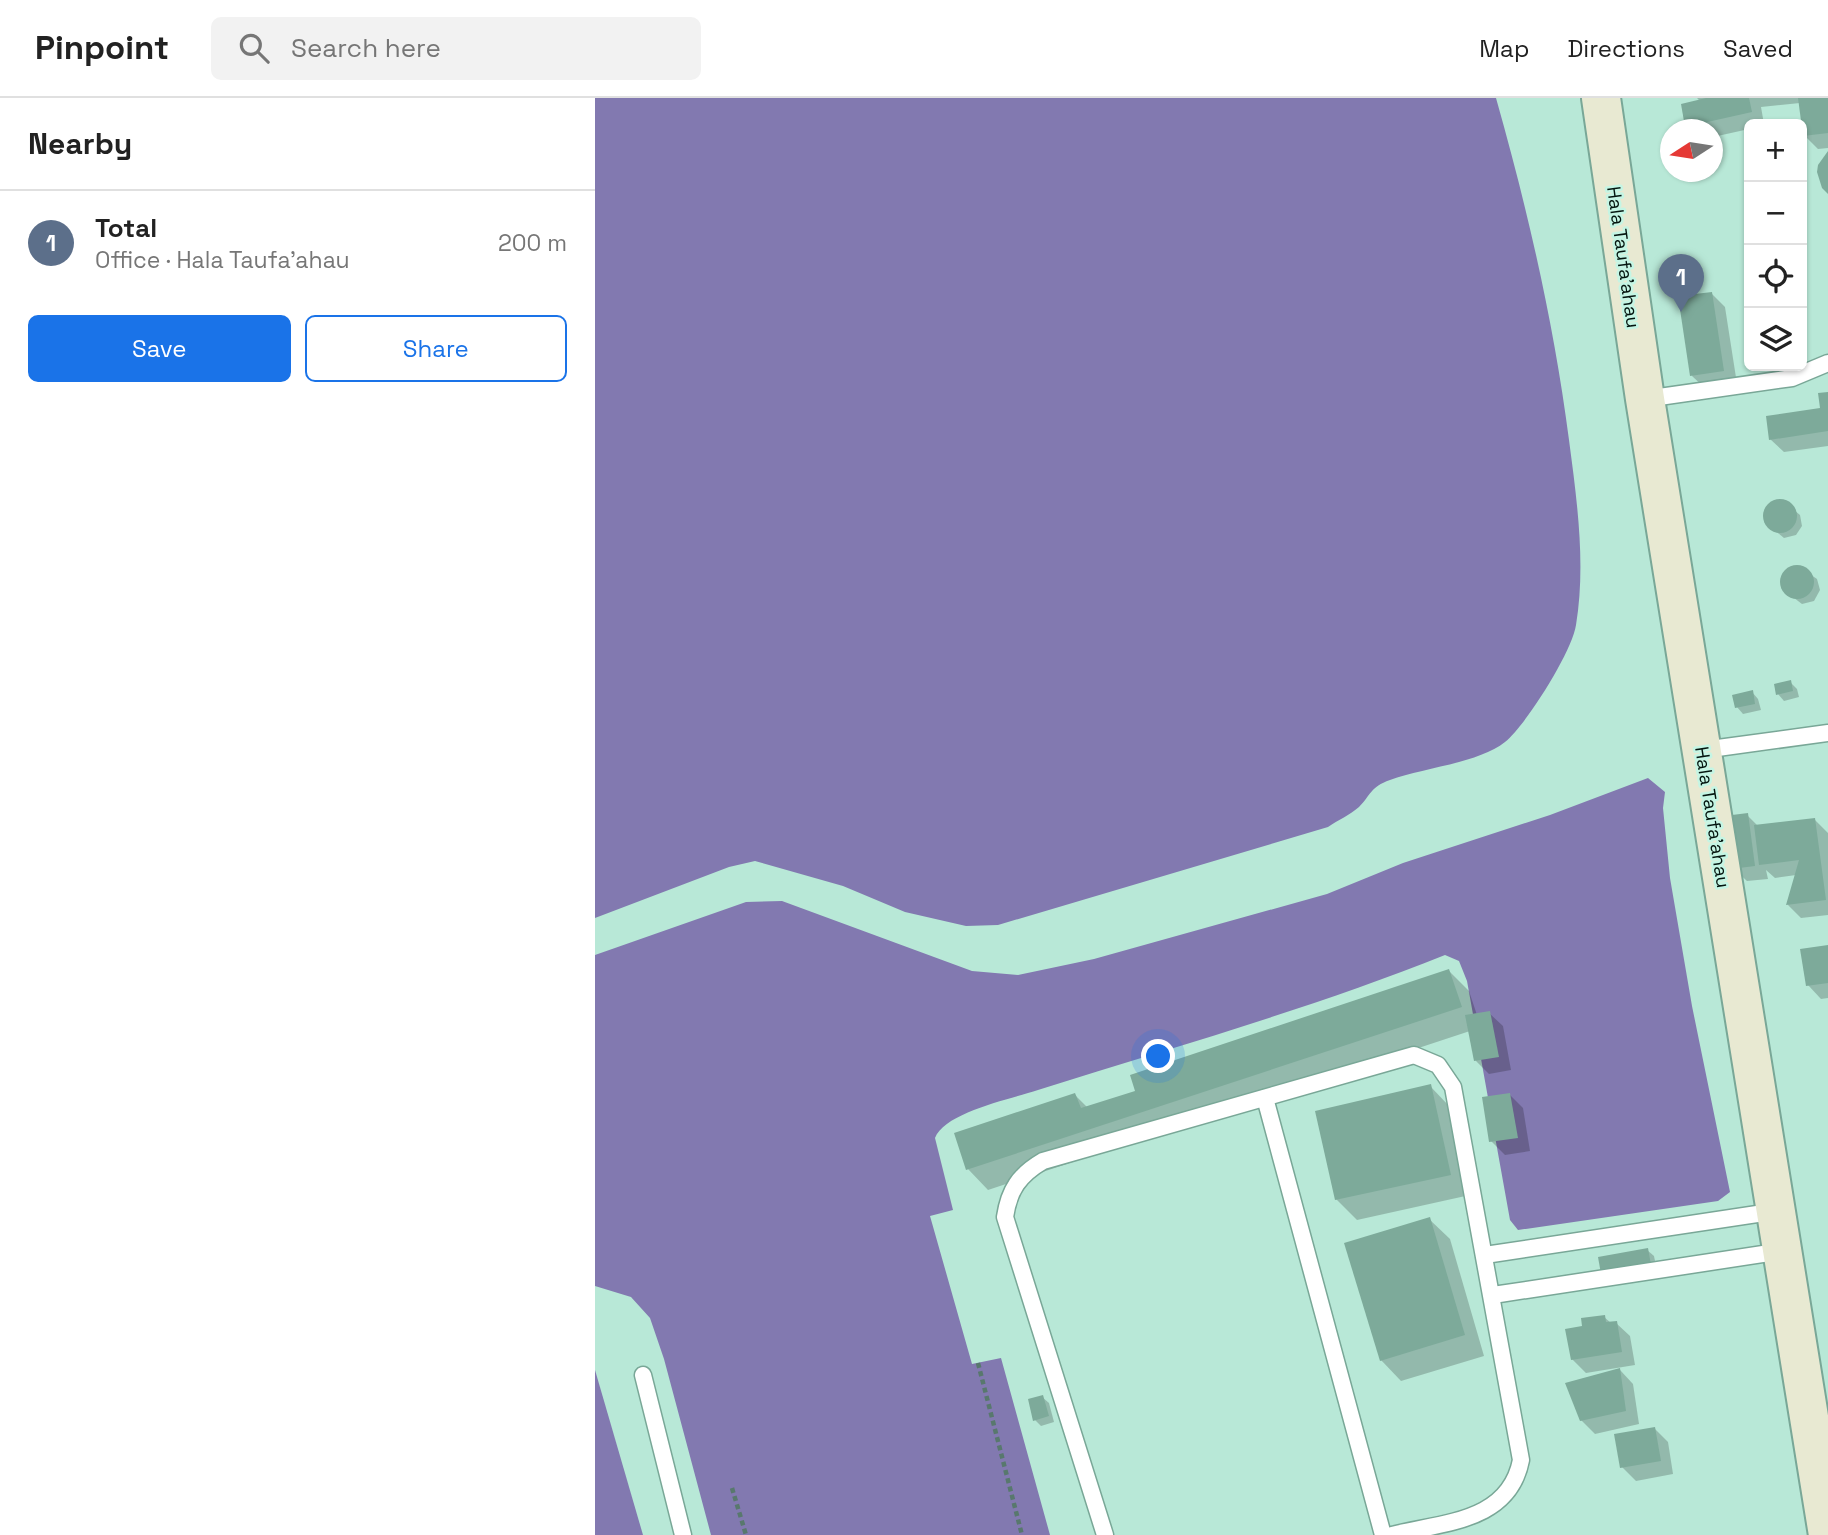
<!DOCTYPE html>
<html lang="en">
<head>
<meta charset="utf-8">
<style>
  body { margin:0; font-family:"Space Grotesk",sans-serif; background:#f2f2f2; color:#222 }
  .controls { position:absolute; right:21px; top:21px; display:grid; overflow:hidden; border-radius:10px; box-shadow:0 2px 5px #0004 }
  .controls button { width:63px; height:63px; display:grid; place-items:center; padding:0; border:0; border-bottom:2px solid #e0e0e0; background:#fff; color:#222; font:35px sans-serif }
  .compass { position:absolute; left:1065px; top:21px; width:63px; height:63px; border-radius:50%; background:#fff; box-shadow:0 2px 5px #0004; rotate:258deg }
  .you { position:absolute; left:564px; top:959px; width:24px; height:24px; margin:-18px; border:5px solid #fff; border-radius:50%; background:#1a73e8; box-shadow:0 0 0 10px #1a73e833 }
  .badge { display:grid; place-items:center; width:46px; height:46px; border-radius:50%; background:#1a73e8; color:#fff; font-size:23px; font-weight:700 }
  .pin { position:absolute; translate:-50% -58px; filter:drop-shadow(0 2px 4px #0008) }
  .pin::after { content:''; position:absolute; top:37px; width:24px; height:21px; background:inherit; clip-path:polygon(0 0,100% 0,50% 100%) }
  .list { margin:0; padding:0; list-style:none }
  h2 { display:flex; justify-content:space-between; align-items:center; height:91px; margin:0; padding:0 28px; font-size:30px }
  h2 small { font-size:23px; font-weight:400; color:#767676 }
  .list li { display:grid; grid-template-columns:46px 1fr auto; gap:21px; align-items:center; box-sizing:border-box; height:105px; padding:0 28px; border-top:2px solid #e0e0e0 }
  .list b { display:block; font-size:26px; white-space:nowrap }
  .list p { margin:0; font-size:23px; white-space:nowrap; color:#767676 }
  .list em { font-size:23px; font-style:normal; color:#767676 }
  .actions { display:flex; gap:14px; padding:21px 28px }
  .actions a { flex:1; padding:16px 0; border:2px solid #1a73e8; border-radius:10px; text-align:center; font-size:24px; color:#1a73e8 }
  .actions .main { background:#1a73e8; color:#fff }
  .icon { flex:none; width:38px; height:38px; fill:none; stroke:currentColor; stroke-width:2; stroke-linecap:round; stroke-linejoin:round }
  .map { position:relative; flex:none; width:1233px; height:1437px; overflow:hidden }
  header { display:flex; align-items:center; gap:42px; box-sizing:border-box; height:98px; padding:0 35px; background:#fff; border-bottom:2px solid #e0e0e0 }
  header strong { font-size:33px }
  nav { display:flex; gap:38px; margin-inline-start:auto; font-size:24px }
  .search { width:490px; height:63px; background:#f2f2f2; display:flex; align-items:center; gap:18px; box-sizing:border-box; padding:0 24px; border-radius:10px; color:#767676; font-size:26px }
  main { display:flex }
  aside { flex:1; background:#fff }
  .map>svg:first-child { display:block }
  .water { fill:#8279b0 }
  .shadow { fill:#0003 }
  .building { fill:#7daa9a }
  .lines { fill:none; stroke-linecap:round; stroke-linejoin:round }
  .lane-casing { stroke:#79a797; stroke-width:19 }
  .secondary-casing { stroke:#79a797; stroke-width:42 }
  .path { stroke:#58786d; stroke-width:4.5; stroke-dasharray:5 3.5; stroke-linecap:butt }
  .lane { stroke:#fff; stroke-width:16 }
  .secondary { stroke:#e8e9d2; stroke-width:38 }
  .labels { text-anchor:middle; stroke-width:5; stroke-linejoin:round; paint-order:stroke }
  .street-label { font-size:19px; fill:#04150f; stroke:#c5f5e4 }
</style>
</head>
<body>
<header>
<strong>Pinpoint</strong>
<div class="search"><svg class="icon" aria-label="search" viewBox="0 0 24 24"><circle cx="10" cy="10" r="6"/><path d="M15 15l6 6"/></svg>Search here</div>
<nav><a>Map</a><a>Directions</a><a>Saved</a></nav>
</header>
<main>
<aside>
<h2>Nearby<small></small></h2>
<ul class="list">
<li><span class="badge" style="background:#5c6f8a">1</span><div><b>Total</b><p>Office · Hala Taufa'ahau</p></div><em>200 m</em></li>
</ul>
<div class="actions"><a class="main">Save</a><a>Share</a></div>
</aside>
<div class="map">
<svg width="1233" height="1437" viewBox="0 0 1233 1437">
  <rect width="100%" height="100%" fill="#b8e8d7"/>
  <g class="water">
    <path d="M 0,0 L 901,0 C 933,113 959,226 974,342 C 982,403 991,466 981,527 C 977,554 931,627 910,644 C 884,665 827,670 795,682 C 775,689 776,697 764,709 C 755,717 743,722 733,729 L 403,827 L 371,828 L 310,814 L 248,788 L 160,763 L 134,769 L 0,820 Z"/>
    <path d="M 1053,680 L 1070,694 L 1068,710 L 1075,780 L 1097,908 L 1135,1094 L 1123,1103 L 923,1132 L 915,1122 L 872,883 L 864,863 L 850,857 C 718,910 579,949 443,992 C 416,1001 350,1014 340,1040 L 358,1112 L 335,1118 L 377,1266 L 406,1260 L 455,1437 L 116,1437 L 69,1261 L 55,1220 L 36,1199 L 0,1188 L 0,857 L 151,804 L 187,803 L 377,873 L 423,877 L 499,861 L 732,796 L 808,765 L 955,717 Z"/>
    <polygon points="0,1272 48,1437 0,1437"/>
  </g>
  <g class="shadow">
    <polygon points="1102,0 1233,0 1233,50 1223,51 1209,37 1205,5 1166,9 1169,26 1154,26 1154,31 1118,39 1118,32 1096,32 1092,28 1105,3"/>
    <polygon points="1116,195 1130,209 1142,286 1111,291 1097,278"/>
    <polygon points="1233,296 1233,348 1189,354 1175,341 1227,312 1225,297"/>
    <polygon points="1188,403 1205,417 1207,428 1201,437 1189,440 1172,426 1170,414 1177,405"/>
    <polygon points="1203,468 1222,481 1225,492 1219,503 1207,506 1190,493 1187,482 1192,471"/>
    <polygon points="1195,584 1202,591 1204,599 1189,603 1183,596"/>
    <polygon points="1157,594 1163,601 1166,612 1148,616 1142,609"/>
    <polygon points="1152,717 1164,729 1219,721 1233,735 1233,817 1206,820 1193,807 1201,777 1180,780 1171,772 1173,781 1152,783 1138,770"/>
    <polygon points="1233,849 1233,900 1226,901 1213,887 1207,852"/>
    <polygon points="854,873 874,893 882,917 894,915 908,928 916,972 894,976 881,963 875,933 393,1092 373,1071 480,997 493,1010 543,994"/>
    <polygon points="835,988 855,1009 875,1097 762,1122 741,1101"/>
    <polygon points="915,997 928,1010 935,1053 910,1057 896,1043"/>
    <polygon points="834,1121 855,1141 889,1258 806,1283 786,1262"/>
    <polygon points="1052,1152 1059,1158 1062,1173 1014,1182"/>
    <polygon points="1009,1219 1016,1225 1021,1225 1035,1238 1040,1267 991,1275 977,1261 989,1229"/>
    <polygon points="1025,1272 1038,1286 1044,1326 1000,1336 986,1322"/>
    <polygon points="447,1299 454,1305 459,1324 446,1328 440,1322"/>
    <polygon points="1060,1331 1073,1344 1078,1376 1041,1383 1027,1369"/>
  </g>
  <g class="building">
    <polygon points="1111,0 1154,0 1157,14 1090,29 1086,6"/>
    <polygon points="1203,0 1233,0 1233,35 1208,38"/>
    <polygon points="1233,53 1233,96 1227,90 1222,74 1223,67"/>
    <polygon points="1117,194 1129,273 1095,278 1083,198"/>
    <polygon points="1233,294 1233,333 1174,342 1171,318 1225,310 1223,295"/>
    <circle cx="1185" cy="418" r="17"/>
    <circle cx="1202" cy="484" r="17"/>
    <polygon points="1196,582 1198,593 1181,597 1179,586"/>
    <polygon points="1158,592 1160,606 1140,610 1137,597"/>
    <polygon points="1153,715 1160,768 1136,771 1129,718"/>
    <polygon points="1220,720 1231,802 1191,807 1204,762 1164,767 1159,727"/>
    <polygon points="1233,847 1233,885 1211,888 1205,851"/>
    <polygon points="854,871 867,909 371,1072 359,1035 480,995 486,1010 540,993 535,977"/>
    <polygon points="895,913 904,959 879,963 870,917"/>
    <polygon points="836,986 856,1077 740,1102 720,1013"/>
    <polygon points="915,995 923,1040 894,1044 887,999"/>
    <polygon points="835,1119 870,1237 785,1263 749,1145"/>
    <polygon points="1053,1150 1056,1167 1006,1176 1003,1159"/>
    <polygon points="1010,1217 1011,1224 1022,1223 1027,1254 976,1262 970,1231 987,1228 986,1220"/>
    <polygon points="1025,1270 1031,1313 985,1323 970,1285"/>
    <polygon points="448,1297 454,1318 438,1323 433,1301"/>
    <polygon points="1060,1329 1066,1363 1025,1370 1019,1336"/>
  </g>
  <g class="lines">
    <g class="lane-casing">
      <g id="lane">
        <polyline points="1050,301 1197,280 1233,265"/>
        <polyline points="1108,652 1233,635"/>
        <polyline points="670,1000 788,1437"/>
        <polyline points="890,1157 1182,1113"/>
        <polyline points="898,1197 1188,1153"/>
        <polyline points="48,1277 88,1437"/>
        <path d="M 510,1437 L 410,1119 C 414,1092 424,1077 448,1063 L 819,957 L 843,967 L 858,989 L 926,1362 C 914,1424 849,1424 797,1437"/>
      </g>
    </g>
    <g class="secondary-casing">
      <polyline id="secondary" points="1006,0 1050,301 1233,1437"/>
    </g>
    <g class="path">
      <polyline points="383,1265 427,1437"/>
      <polyline points="137,1390 151,1437"/>
    </g>
    <use href="#lane" class="lane"/>
    <use href="#secondary" class="secondary"/>
  </g>
  <g class="labels">
    <g class="street-label">
      <text transform="translate(1029 159) rotate(82)" y="7">Hala Taufa'ahau</text>
      <text transform="translate(1118 719) rotate(81)" y="7">Hala Taufa'ahau</text>
    </g>
  </g>
</svg>
<div class="controls">
<button>+</button>
<button>−</button>
<button><svg class="icon" aria-label="locate" viewBox="0 0 24 24"><circle cx="12" cy="12" r="6"/><path d="M12 2v4M12 18v4M2 12h4M18 12h4"/></svg></button>
<button><svg class="icon" aria-label="layers" viewBox="0 0 24 24"><path d="M12 4l9 5-9 5-9-5zM3 14l9 5 9-5"/></svg></button>
</div>
<svg class="compass" viewBox="-18 -18 36 36"><path d="M0-13l5 13h-10z" fill="#e53935"/><path d="M0 13l5-13h-10z" fill="#767676"/></svg>
<div class="you"></div>
<div class="pin badge" style="left:1086px;top:214px;background:#5c6f8a">1</div>
</div>
</main>
</body>
</html>
